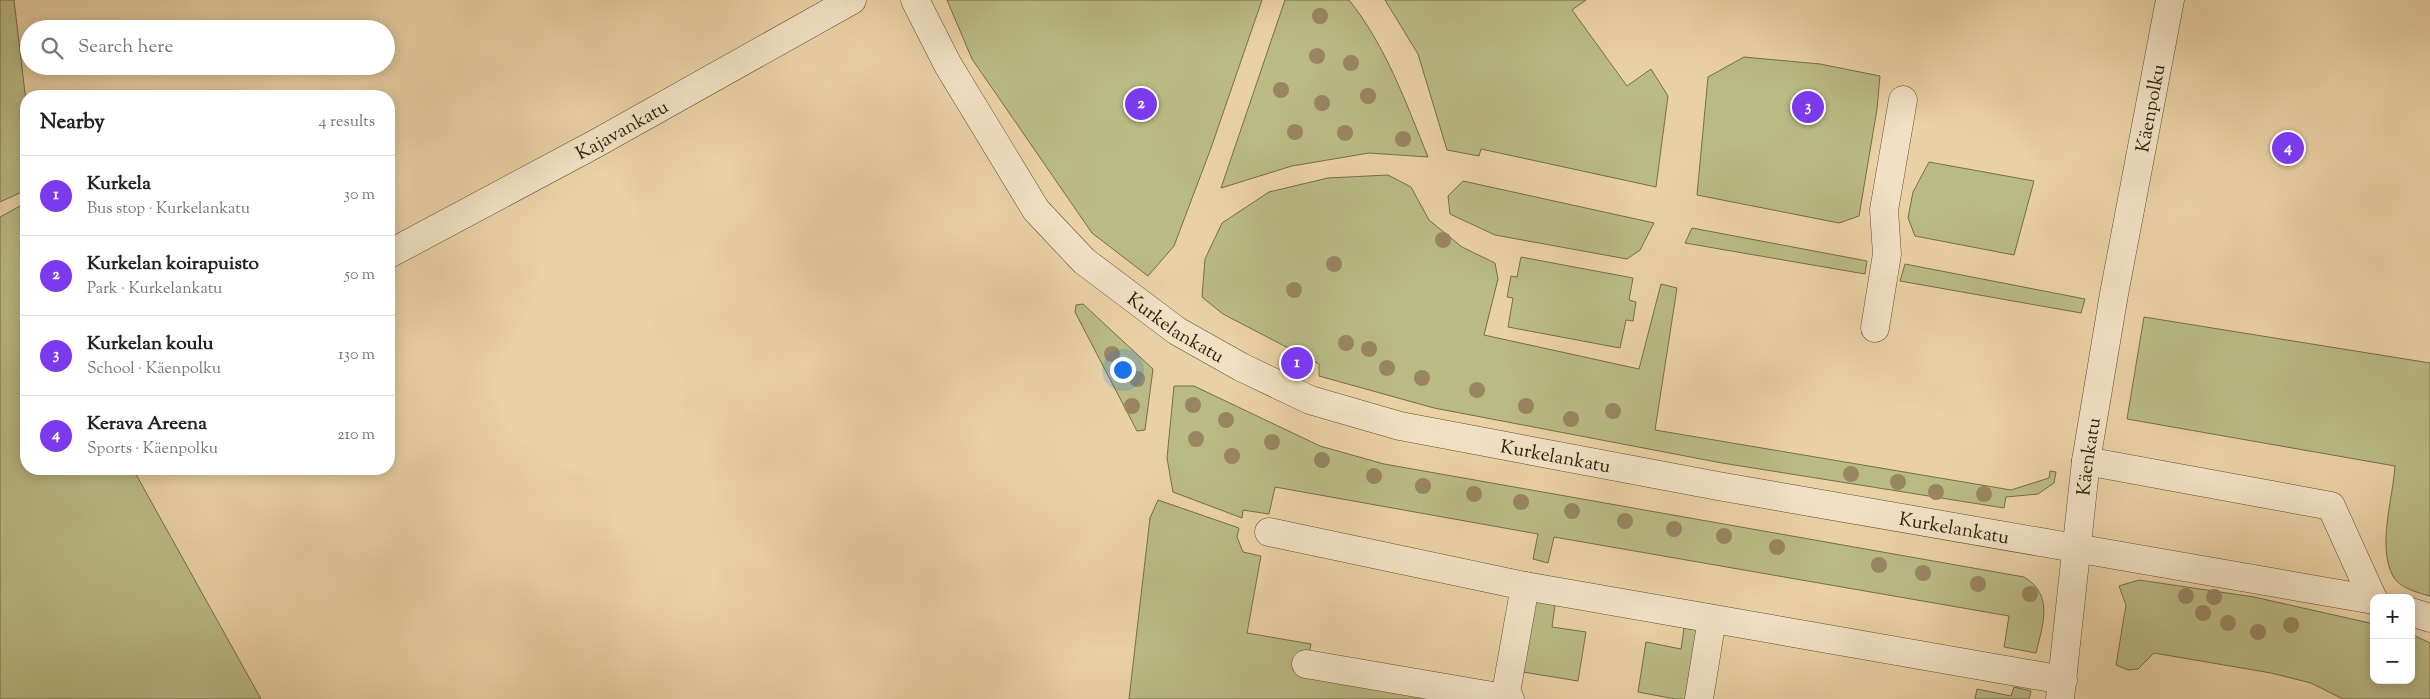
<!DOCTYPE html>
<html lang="en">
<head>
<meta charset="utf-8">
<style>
  body { margin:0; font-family:"Sorts Mill Goudy",serif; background:#f6f6f6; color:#202124 }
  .controls { position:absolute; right:15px; bottom:15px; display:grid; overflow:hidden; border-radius:10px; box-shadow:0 2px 12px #0003 }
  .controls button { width:45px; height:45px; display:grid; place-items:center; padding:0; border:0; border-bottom:1px solid #e0e0e0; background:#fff; color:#202124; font:25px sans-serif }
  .you { position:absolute; left:1122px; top:369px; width:18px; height:18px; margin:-12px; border:4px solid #fff; border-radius:50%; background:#1a73e8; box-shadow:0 0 0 8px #1a73e833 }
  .badge { display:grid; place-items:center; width:32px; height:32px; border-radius:50%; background:#7c3aed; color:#fff; font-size:16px; font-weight:700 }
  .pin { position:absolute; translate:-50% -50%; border:2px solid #fff; box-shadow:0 1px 5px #0006 }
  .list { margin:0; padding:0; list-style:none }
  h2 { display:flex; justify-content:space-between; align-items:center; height:65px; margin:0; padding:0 20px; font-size:21px }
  h2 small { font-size:16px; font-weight:400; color:#757577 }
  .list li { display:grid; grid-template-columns:32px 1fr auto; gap:15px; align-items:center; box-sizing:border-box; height:80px; padding:0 20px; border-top:1px solid #e0e0e0 }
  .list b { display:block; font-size:19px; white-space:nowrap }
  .list p { margin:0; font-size:16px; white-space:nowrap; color:#757577 }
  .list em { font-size:16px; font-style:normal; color:#757577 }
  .icon { flex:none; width:28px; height:28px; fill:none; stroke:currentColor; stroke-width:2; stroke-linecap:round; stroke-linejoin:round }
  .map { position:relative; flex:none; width:2430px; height:699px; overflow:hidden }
  .search { position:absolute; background:#fff; box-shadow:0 2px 12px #0003; left:20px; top:20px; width:375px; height:55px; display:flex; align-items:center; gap:12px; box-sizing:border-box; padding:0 18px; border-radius:28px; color:#757577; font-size:19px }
  .panel { position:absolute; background:#fff; box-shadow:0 2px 12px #0003; left:20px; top:90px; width:375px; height:385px; border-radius:20px }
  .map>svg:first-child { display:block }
  .green { fill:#baba84; stroke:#766e49 }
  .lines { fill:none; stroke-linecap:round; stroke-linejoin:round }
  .minor-casing { stroke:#604d34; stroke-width:29 }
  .minor { stroke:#f1e1c4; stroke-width:28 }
  .tree { fill:#988562 }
  .labels { text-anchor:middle; stroke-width:5; stroke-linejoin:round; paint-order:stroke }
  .street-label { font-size:19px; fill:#32210e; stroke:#f1e1c4 }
</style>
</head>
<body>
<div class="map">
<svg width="2430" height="699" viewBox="0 0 2430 699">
  <rect width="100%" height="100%" fill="#ead1a5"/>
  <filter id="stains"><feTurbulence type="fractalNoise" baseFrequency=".004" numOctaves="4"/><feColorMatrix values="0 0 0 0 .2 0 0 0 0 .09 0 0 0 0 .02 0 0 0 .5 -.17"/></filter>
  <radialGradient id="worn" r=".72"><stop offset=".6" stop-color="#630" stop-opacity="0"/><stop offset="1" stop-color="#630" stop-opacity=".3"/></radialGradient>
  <g class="green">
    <polygon points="0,0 14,0 26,101 26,190 0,202"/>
    <polygon points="947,0 1262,0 1211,148 1174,246 1148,276 1092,233 972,59"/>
    <path d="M 1285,0 L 1349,0 C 1386,46 1406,103 1428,157 L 1369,153 L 1292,166 L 1221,188 Z"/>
    <polygon points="1385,0 1586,0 1572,10 1627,86 1651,69 1668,96 1656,187 1481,149 1479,156 1447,150 1418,54"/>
    <polygon points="1744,57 1820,64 1880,76 1877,109 1859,216 1839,223 1697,195 1708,77"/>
    <polygon points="1929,162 2034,181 2014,255 1915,236 1908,218 1913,192"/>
    <polygon points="1388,175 1411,187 1429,220 1462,247 1495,263 1498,279 1484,335 1639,369 1661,284 1677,288 1655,430 2011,490 2049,478 2050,471 2056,472 2054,483 2038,494 2006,497 2004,508 1722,463 1434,408 1319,376 1319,364 1223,314 1202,297 1205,259 1222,223 1269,192 1328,178"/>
    <polygon points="1463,181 1654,223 1640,250 1627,259 1495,235 1450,214 1448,196"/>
    <polygon points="20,206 26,208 26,469 133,469 261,699 0,699 0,217"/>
    <polygon points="1692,228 1867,261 1865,274 1685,243"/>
    <polygon points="1521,257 1633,278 1629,300 1636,302 1633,321 1626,320 1620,348 1508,327 1513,298 1507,297 1511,276 1517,277"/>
    <polygon points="1905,264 2085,299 2081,313 1900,281"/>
    <polygon points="1083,304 1153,369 1145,430 1137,431 1075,312 1076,305"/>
    <path d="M 2144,317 L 2430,363 L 2430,596 C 2419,593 2399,588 2393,576 C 2377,547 2393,498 2395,466 L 2127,419 Z"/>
    <path d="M 1174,386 L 1194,386 L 1320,446 L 1384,464 L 2024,577 C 2054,595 2043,624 2036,653 L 2004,647 L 2009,616 L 1554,537 L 1548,563 L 1533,559 L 1538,534 L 1275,487 L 1269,514 L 1243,510 L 1242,518 L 1173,492 L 1167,458 Z"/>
    <polygon points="1158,500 1239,528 1237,537 1243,552 1261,556 1247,633 1311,644 1306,670 1436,699 1129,699 1150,518"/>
    <polygon points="2139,580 2254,597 2374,624 2374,680 2411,680 2411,634 2430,643 2430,699 2343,699 2311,683 2271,673 2154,653 2138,669 2128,670 2116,665 2126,605 2119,586"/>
    <polygon points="1534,601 1555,605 1552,627 1586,632 1578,681 1523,672"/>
    <polygon points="1684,628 1704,631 1693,699 1675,699 1638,692 1646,642 1681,649"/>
    <polygon points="2014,687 2031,691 2029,699 1975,699 1977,689 2011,696"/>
  </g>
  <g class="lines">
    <g class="minor-casing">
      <g id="minor">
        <path id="s1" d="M 915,0 L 948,65 L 1036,210 L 1084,261 L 1177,331 L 1241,367 L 1310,400 L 1400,426 L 1718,486 L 2374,600"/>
        <path id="s2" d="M 389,254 L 595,144 L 852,0"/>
        <polyline points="1875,328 1887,254 1884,210 1903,100"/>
        <polyline points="2086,461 2331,506 2373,599"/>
        <polyline points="1269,532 1525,586 2063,680"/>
        <polyline points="2411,612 2430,618"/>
        <polyline points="1306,664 1510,699"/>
        <polyline points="1505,698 1525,586"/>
        <polyline points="1699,699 1712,619"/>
        <path id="s3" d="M 2060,699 L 2086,461 L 2114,294 L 2170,0"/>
      </g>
    </g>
    <use href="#minor" class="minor"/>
  </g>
  <g class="tree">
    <circle cx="1320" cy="16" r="8"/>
    <circle cx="1317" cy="56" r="8"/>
    <circle cx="1351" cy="63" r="8"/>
    <circle cx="1281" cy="90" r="8"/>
    <circle cx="1368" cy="96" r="8"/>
    <circle cx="1322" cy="103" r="8"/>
    <circle cx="1295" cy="132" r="8"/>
    <circle cx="1345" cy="133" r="8"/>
    <circle cx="1403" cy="139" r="8"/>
    <circle cx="1443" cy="240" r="8"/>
    <circle cx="1334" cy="264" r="8"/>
    <circle cx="1294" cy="290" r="8"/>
    <circle cx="1346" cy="343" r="8"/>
    <circle cx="1369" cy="349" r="8"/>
    <circle cx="1112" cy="354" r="8"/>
    <circle cx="1387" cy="368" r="8"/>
    <circle cx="1422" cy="378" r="8"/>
    <circle cx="1137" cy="379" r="8"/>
    <circle cx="1477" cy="390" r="8"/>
    <circle cx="1193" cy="405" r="8"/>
    <circle cx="1132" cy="406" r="8"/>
    <circle cx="1526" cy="406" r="8"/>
    <circle cx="1613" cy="411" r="8"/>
    <circle cx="1571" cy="419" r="8"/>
    <circle cx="1226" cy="420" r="8"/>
    <circle cx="1196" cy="439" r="8"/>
    <circle cx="1272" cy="442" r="8"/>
    <circle cx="1232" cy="456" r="8"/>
    <circle cx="1322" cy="460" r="8"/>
    <circle cx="1851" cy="474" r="8"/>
    <circle cx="1374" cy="476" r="8"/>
    <circle cx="1898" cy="482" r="8"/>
    <circle cx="1423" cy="486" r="8"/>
    <circle cx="1936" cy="492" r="8"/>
    <circle cx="1474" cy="494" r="8"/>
    <circle cx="1984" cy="494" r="8"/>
    <circle cx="1521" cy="502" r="8"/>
    <circle cx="1572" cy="511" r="8"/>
    <circle cx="1625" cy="521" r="8"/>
    <circle cx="1674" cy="529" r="8"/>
    <circle cx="1724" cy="536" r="8"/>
    <circle cx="1777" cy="547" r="8"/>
    <circle cx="1879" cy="565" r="8"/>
    <circle cx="1923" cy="573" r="8"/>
    <circle cx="1978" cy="584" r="8"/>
    <circle cx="2030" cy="594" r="8"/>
    <circle cx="2186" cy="596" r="8"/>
    <circle cx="2214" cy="597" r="8"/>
    <circle cx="2203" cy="613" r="8"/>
    <circle cx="2228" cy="623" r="8"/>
    <circle cx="2291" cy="625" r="8"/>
    <circle cx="2258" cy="632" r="8"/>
  </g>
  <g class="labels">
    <g class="street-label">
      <text dy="7" stroke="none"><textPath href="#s3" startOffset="598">Käenpolku</textPath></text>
      <text dy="7" stroke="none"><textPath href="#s2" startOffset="264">Kajavankatu</textPath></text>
      <text dy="7" stroke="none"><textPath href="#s1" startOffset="426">Kurkelankatu</textPath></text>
      <text dy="7" stroke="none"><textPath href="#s1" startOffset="831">Kurkelankatu</textPath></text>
      <text dy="7" stroke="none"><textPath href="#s3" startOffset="244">Käenkatu</textPath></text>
      <text dy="7" stroke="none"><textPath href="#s1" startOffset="1236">Kurkelankatu</textPath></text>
    </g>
  </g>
  <rect width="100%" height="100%" filter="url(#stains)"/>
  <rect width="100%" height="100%" fill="url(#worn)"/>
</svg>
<div class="controls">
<button>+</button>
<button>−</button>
</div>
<div class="you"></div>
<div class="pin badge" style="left:1297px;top:363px">1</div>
<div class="pin badge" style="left:1141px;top:104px">2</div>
<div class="pin badge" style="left:1808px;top:107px">3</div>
<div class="pin badge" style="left:2288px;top:148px">4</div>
<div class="search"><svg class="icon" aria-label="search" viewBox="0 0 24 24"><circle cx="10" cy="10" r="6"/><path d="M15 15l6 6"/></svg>Search here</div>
<section class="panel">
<h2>Nearby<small>4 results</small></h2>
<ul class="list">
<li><span class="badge">1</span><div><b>Kurkela</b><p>Bus stop · Kurkelankatu</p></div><em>30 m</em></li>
<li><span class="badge">2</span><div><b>Kurkelan koirapuisto</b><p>Park · Kurkelankatu</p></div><em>50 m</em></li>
<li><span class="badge">3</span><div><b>Kurkelan koulu</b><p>School · Käenpolku</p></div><em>130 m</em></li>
<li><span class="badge">4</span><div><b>Kerava Areena</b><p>Sports · Käenpolku</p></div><em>210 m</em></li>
</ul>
</section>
</div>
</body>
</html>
